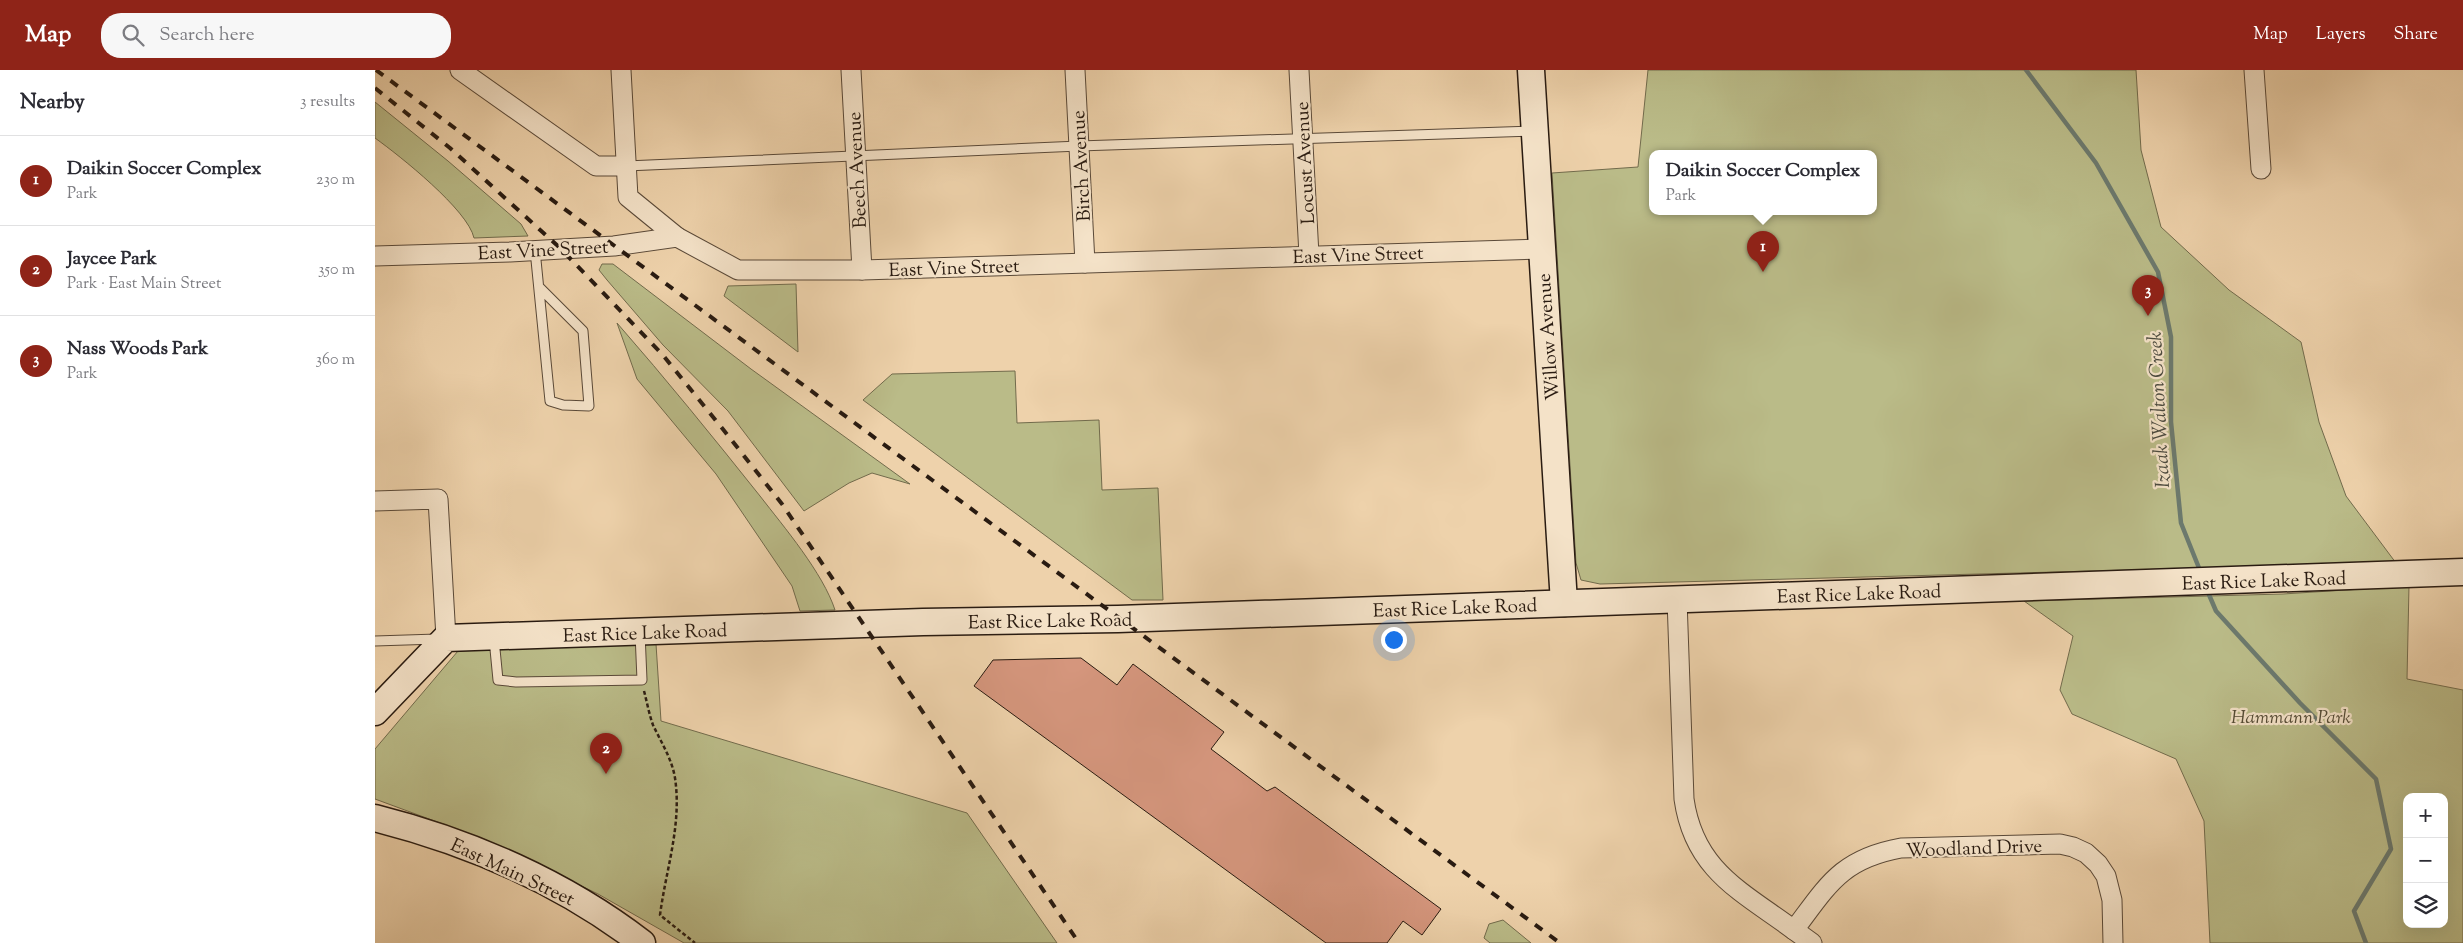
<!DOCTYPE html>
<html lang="en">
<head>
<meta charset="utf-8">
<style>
  body { margin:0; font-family:"Sorts Mill Goudy",serif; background:#f7f7f7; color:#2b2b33 }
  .controls { position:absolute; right:15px; bottom:15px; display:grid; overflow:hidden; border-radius:10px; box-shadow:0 5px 20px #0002 }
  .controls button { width:45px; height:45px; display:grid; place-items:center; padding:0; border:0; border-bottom:1px solid #e1e1e2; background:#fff; color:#2b2b33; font:25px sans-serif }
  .you { position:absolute; left:1018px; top:569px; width:18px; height:18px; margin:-12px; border:4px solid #fff; border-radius:50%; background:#1a73e8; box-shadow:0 0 0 8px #1a73e833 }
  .badge { display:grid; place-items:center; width:32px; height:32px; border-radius:50%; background:#8f2418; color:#fff; font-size:16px; font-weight:700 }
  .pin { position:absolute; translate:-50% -41px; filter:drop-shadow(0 1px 2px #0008) }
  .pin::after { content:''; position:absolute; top:26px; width:18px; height:15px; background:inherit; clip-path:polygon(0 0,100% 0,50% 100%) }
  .popup { position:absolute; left:1274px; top:80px; width:228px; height:65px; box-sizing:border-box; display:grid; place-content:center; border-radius:10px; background:#fff; filter:drop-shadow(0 1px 4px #0005); font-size:16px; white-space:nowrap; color:#7c7c81 }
  .popup b { font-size:19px; color:#2b2b33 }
  .popup::after { content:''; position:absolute; left:50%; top:100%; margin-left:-10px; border:10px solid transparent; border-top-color:#fff }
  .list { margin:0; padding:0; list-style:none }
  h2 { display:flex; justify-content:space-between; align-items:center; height:65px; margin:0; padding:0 20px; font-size:21px }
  h2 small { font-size:16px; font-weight:400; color:#7c7c81 }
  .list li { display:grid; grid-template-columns:32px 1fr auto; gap:15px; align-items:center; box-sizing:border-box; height:90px; padding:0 20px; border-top:1px solid #e1e1e2 }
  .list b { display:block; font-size:19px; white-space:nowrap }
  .list p { margin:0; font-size:16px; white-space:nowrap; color:#7c7c81 }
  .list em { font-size:16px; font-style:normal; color:#7c7c81 }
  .icon { flex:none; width:28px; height:28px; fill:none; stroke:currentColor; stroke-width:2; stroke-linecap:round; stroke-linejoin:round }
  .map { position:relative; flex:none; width:2088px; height:873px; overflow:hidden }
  header { display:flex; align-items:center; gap:30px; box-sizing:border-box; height:70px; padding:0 25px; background:#8f2418; color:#fff }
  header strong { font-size:24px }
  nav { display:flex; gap:28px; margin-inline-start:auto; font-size:18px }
  .search { width:350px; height:45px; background:#f7f7f7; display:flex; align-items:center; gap:12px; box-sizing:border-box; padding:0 18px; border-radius:20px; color:#7c7c81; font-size:19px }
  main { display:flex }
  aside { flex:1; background:#fff }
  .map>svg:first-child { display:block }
  .green { fill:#babb88; stroke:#726b4c; fill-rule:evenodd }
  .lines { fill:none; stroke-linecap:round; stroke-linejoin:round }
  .stream { stroke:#6c796d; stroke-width:4.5 }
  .building { fill:#d5967d; stroke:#291b11 }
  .lane-casing { stroke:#5a4938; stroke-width:11 }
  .street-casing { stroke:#5a4938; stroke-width:21 }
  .secondary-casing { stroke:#291b11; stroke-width:29 }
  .path { stroke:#291b11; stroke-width:2.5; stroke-dasharray:4 2.5; stroke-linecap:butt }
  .lane { stroke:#f4e2c8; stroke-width:9 }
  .street { stroke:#f4e2c8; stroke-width:19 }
  .secondary { stroke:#f4e2c8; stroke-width:26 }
  .rail { stroke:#291b11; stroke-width:4; stroke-dasharray:9 9; stroke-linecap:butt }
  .labels { text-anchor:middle; stroke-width:4.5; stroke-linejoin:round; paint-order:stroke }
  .street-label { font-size:19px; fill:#291b11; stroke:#f4e2c8 }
  .park-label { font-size:19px; font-style:italic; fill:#544b35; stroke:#f4e2c8 }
  .water-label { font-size:20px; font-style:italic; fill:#4b4a3f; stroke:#f4e2c8 }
</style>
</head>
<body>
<header>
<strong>Map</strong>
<div class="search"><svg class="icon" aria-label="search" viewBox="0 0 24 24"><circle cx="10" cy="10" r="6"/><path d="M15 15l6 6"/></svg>Search here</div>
<nav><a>Map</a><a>Layers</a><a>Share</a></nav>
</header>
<main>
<aside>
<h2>Nearby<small>3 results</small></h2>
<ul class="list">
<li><span class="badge">1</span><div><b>Daikin Soccer Complex</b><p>Park</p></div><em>230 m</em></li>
<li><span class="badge">2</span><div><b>Jaycee Park</b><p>Park · East Main Street</p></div><em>350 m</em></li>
<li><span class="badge">3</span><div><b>Nass Woods Park</b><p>Park</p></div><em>360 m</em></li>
</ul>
</aside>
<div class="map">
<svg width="2088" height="873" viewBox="0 0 2088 873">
  <rect width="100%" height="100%" fill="#eed2ab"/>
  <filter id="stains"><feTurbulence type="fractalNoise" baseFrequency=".004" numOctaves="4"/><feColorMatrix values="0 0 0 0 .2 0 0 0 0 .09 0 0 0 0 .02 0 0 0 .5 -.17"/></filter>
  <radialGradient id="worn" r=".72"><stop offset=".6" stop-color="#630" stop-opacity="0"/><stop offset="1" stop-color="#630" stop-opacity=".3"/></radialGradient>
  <g class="green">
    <path d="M 1273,0 L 1761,0 L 1766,80 L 1786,157 L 1854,220 L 1926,272 L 1944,352 L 1971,426 L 2021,493 L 1225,514 L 1206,510 L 1201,493 L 1177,103 L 1263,97 ZM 1278,83 L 1498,83 L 1498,141 L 1278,141 Z"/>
    <path d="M 0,32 L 73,91 L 146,154 L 153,166 L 99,168 C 93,140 25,86 0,68 Z"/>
    <polygon points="227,194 238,194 376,299 535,414 497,403 474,413 429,441 353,341 288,275 232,210 224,200"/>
    <polygon points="421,214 423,282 349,226 353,216"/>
    <path d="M 242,253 C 291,309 338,367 385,426 C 409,457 448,503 460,540 L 425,541 L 417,516 L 341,404 L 262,309 Z"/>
    <polygon points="640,301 642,353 724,350 727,420 783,418 788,530 757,530 488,330 517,304"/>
    <path d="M 2034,516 L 2032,609 L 2088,620 L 2088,873 L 1835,873 L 1829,751 L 1801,689 L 1697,644 L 1685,620 L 1698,566 L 1649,531 L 1908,524 ZM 2032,727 L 2069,727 L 2069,854 L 2032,854 Z"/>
    <polygon points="281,574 286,651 592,743 682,873 309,873 223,824 111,770 0,729 0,679 83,581"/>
    <polygon points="1128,850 1156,873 1115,873 1109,868 1114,854"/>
  </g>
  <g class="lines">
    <g class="stream">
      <polyline points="1651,0 1721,93 1783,202 1796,267 1796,352 1806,453 1826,503"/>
      <polyline points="1832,520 1841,541 1925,633 2001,709 2016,779 1979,841 1991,873"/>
    </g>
  </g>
  <polygon class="building" points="706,588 742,615 758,594 849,662 836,679 892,721 900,717 1066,839 1047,865 1028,851 1012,873 951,873 599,616 618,590"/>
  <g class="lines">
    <g class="lane-casing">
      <g id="lane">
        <polyline points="251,96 704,76 1157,61"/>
        <polyline points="160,180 175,331 188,335 214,336 208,261 164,217"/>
        <polyline points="119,569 123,610 141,612 267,610 265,563"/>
        <polyline points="0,571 62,569"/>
      </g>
    </g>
    <g class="street-casing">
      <g id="street">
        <polyline points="85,0 221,96 251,96"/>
        <polyline points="246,0 253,127 302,167"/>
        <polyline points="476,0 487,200"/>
        <polyline points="700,0 710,193"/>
        <polyline points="924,0 934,185"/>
        <polyline points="1879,0 1886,99"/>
        <polyline points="0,186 135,182 239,176 302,167 363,200 487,200 1166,179"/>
        <polyline points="0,431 63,429 71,568"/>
        <path d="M 1302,529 L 1309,729 C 1319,800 1366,821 1419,860"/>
        <path d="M 1437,873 L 1419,860 C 1453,815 1466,789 1526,778 L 1685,774 L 1698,777 L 1711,783 L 1723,794 L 1731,806 L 1737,830 L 1738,873"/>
      </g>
    </g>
    <g class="secondary-casing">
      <g id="secondary">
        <polyline points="1156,0 1189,533"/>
        <polyline points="0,642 71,568 548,552 743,549 2088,502"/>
        <path d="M 0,748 C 95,772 189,813 267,873"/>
      </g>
    </g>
    <path class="path" d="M 269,621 C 272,632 274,644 278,655 C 286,672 297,689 300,708 C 307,755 291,799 285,845 L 320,873"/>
    <use href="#lane" class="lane"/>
    <use href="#street" class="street"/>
    <use href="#secondary" class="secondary"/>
    <g class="rail">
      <polyline points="1,0 1185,873"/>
      <polyline points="0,18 75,78 185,178 287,284 347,358 407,434 704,873"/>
    </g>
  </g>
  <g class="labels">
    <g class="street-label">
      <text transform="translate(929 93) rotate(-93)" y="7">Locust Avenue</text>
      <text transform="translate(705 96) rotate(-93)" y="7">Birch Avenue</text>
      <text transform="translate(481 100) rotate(-93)" y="7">Beech Avenue</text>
      <text transform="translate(168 179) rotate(-3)" y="7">East Vine Street</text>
      <text transform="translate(983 184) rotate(-2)" y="7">East Vine Street</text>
      <text transform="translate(579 197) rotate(-2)" y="7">East Vine Street</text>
      <text transform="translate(1172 267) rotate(-94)" y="7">Willow Avenue</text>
      <text transform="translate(1889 510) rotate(-2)" y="7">East Rice Lake Road</text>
      <text transform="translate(1484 523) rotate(-2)" y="7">East Rice Lake Road</text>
      <text transform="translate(1080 537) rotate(-2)" y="7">East Rice Lake Road</text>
      <text transform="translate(675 550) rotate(-1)" y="7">East Rice Lake Road</text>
      <text transform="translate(270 562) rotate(-2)" y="7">East Rice Lake Road</text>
      <text transform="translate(1599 777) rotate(-2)" y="7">Woodland Drive</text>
      <text transform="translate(138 801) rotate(25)" y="7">East Main Street</text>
    </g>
    <g class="park-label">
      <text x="1916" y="653">Hammann Park</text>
    </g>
    <g class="water-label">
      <text transform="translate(1783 340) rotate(-93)" y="7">Izaak Walton Creek</text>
    </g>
  </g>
  <rect width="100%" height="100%" filter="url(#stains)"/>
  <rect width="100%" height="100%" fill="url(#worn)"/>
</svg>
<div class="controls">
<button>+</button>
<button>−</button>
<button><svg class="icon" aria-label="layers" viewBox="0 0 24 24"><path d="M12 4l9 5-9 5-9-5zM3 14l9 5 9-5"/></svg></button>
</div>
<div class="you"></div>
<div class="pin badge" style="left:1388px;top:202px">1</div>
<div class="popup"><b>Daikin Soccer Complex</b>Park</div>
<div class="pin badge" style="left:231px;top:704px">2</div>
<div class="pin badge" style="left:1773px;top:246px">3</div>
</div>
</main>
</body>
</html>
